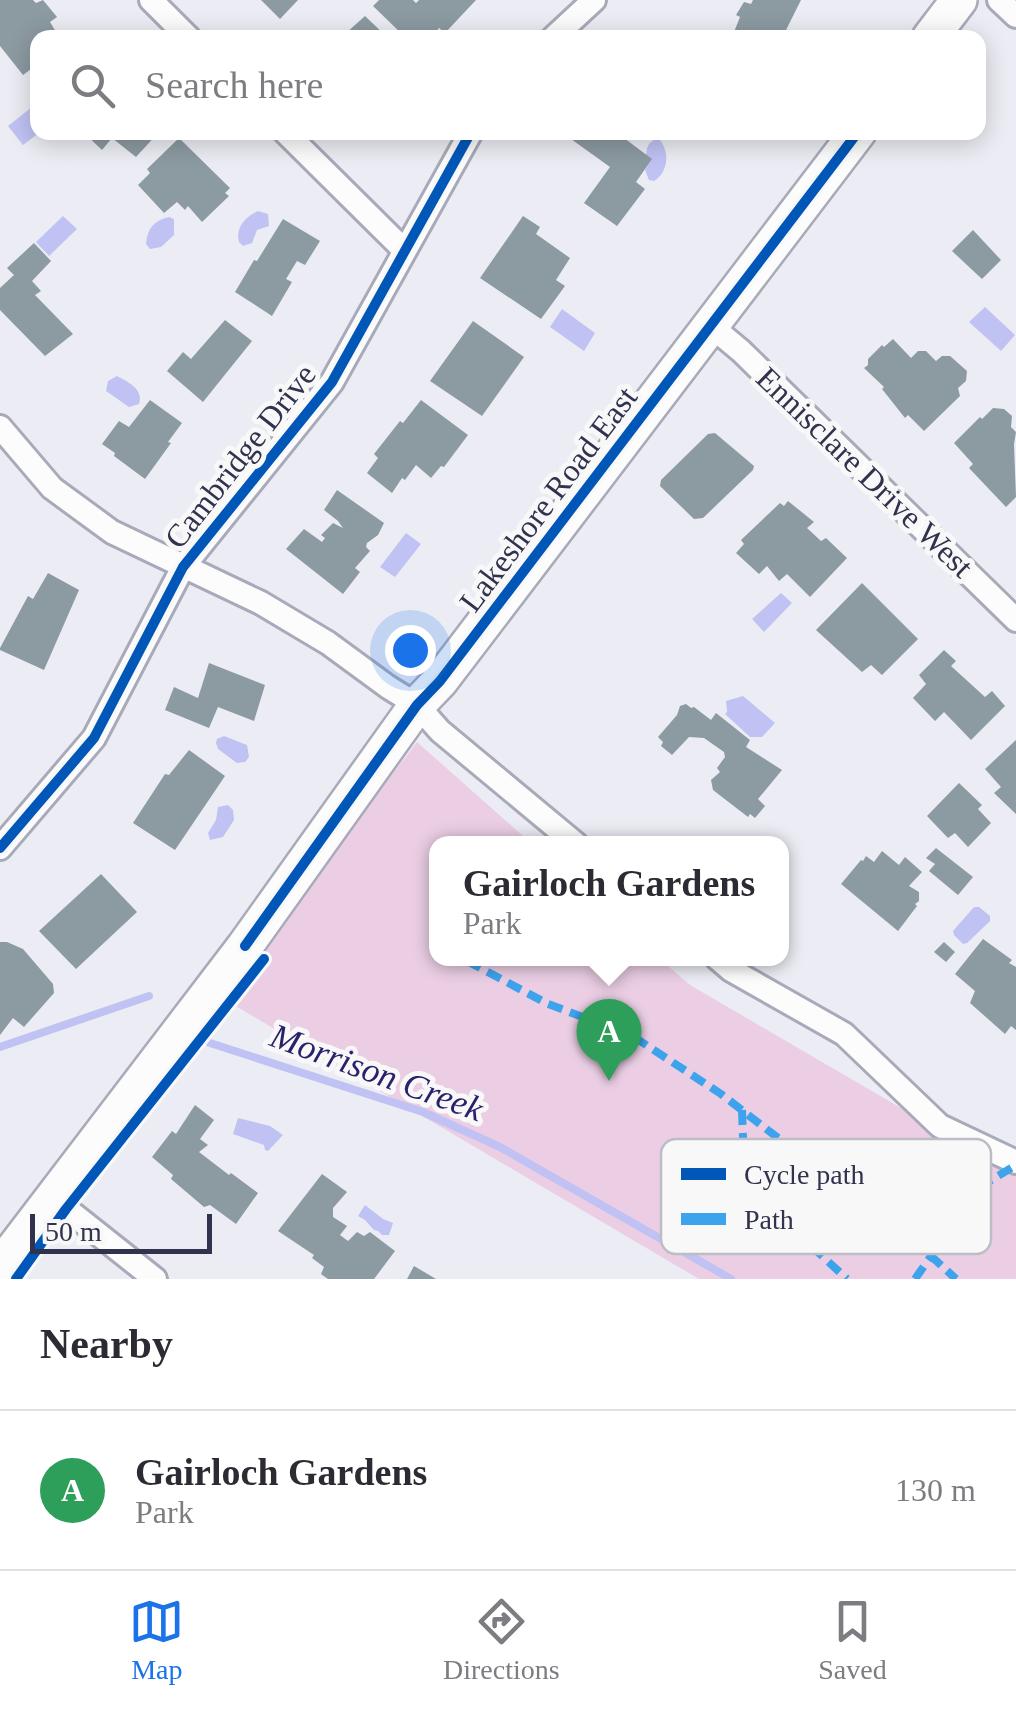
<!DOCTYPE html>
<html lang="en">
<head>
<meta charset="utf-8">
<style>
  body { margin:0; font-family:Georgia,serif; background:#f2f2f3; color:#2b2b33 }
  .scale { position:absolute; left:30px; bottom:25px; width:182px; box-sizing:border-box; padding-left:10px; border:5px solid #31324e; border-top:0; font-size:28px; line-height:35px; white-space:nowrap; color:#31324e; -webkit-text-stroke:8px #f8f8f8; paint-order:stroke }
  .you { position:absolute; left:410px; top:650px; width:35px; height:35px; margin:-25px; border:8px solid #fff; border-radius:50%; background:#1a73e8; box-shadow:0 0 0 15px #1a73e833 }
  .badge { display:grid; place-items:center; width:65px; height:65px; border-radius:50%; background:#1a73e8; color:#fff; font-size:32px; font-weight:700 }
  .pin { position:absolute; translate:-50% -82px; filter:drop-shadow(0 2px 5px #0008) }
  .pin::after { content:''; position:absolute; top:52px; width:35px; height:30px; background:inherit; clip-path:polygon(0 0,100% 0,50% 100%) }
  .popup { position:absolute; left:429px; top:836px; width:360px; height:130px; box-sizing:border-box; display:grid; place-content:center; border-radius:20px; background:#fff; filter:drop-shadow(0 2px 8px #0005); font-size:32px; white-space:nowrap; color:#7c7c81 }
  .popup b { font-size:38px; color:#2b2b33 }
  .popup::after { content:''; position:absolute; left:50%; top:100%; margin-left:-20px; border:20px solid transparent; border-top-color:#fff }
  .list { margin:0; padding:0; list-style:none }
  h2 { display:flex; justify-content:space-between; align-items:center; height:130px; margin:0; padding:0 40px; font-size:42px }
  h2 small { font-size:32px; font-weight:400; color:#7c7c81 }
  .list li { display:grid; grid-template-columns:65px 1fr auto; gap:30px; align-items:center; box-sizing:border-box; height:160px; padding:0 40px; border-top:2px solid #e1e1e2 }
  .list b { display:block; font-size:38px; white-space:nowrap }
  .list p { margin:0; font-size:32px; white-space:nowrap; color:#7c7c81 }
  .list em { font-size:32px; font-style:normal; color:#7c7c81 }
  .icon { flex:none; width:55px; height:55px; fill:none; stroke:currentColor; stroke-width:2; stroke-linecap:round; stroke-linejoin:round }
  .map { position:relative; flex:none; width:1016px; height:1279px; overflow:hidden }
  .search { position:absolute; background:#fff; box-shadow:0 5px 25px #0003; left:30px; right:30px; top:30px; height:110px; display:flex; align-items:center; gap:25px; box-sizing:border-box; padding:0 35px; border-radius:20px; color:#7c7c81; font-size:38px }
  .sheet { height:290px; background:#fff }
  nav { display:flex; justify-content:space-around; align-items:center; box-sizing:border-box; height:140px; border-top:2px solid #e1e1e2; background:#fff; font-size:28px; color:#7c7c81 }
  nav a { display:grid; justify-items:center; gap:5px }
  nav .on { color:#1a73e8 }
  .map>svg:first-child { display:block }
  .green { fill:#ebcee4 }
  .water { fill:#bfc2f3 }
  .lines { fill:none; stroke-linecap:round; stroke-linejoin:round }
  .stream { stroke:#bfc2f3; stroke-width:8 }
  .building { fill:#8c9aa1 }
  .minor-casing { stroke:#a9aab9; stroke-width:28 }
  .primary-casing { stroke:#a9aab9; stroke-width:40 }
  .minor { stroke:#fcfcfd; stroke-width:22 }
  .primary { stroke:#fcfcfd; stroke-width:35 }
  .quiet { stroke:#3ea3ed; stroke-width:8; stroke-dasharray:15 8; stroke-linecap:butt }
  .cycleway-casing { stroke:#f8f8f8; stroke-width:16 }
  .cycleway { stroke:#0057b8; stroke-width:10 }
  .labels { text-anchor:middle; stroke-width:10; stroke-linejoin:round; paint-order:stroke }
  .street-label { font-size:32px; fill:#31324e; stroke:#f8f8f8 }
  .water-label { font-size:35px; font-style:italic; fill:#29216b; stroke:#f8f8f8 }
  .key { fill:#f8f8f8; stroke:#bcbdc5; stroke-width:2.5 }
  .key-label { font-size:28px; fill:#31324e }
</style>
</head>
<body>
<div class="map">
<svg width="1016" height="1279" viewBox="0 0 1016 1279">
  <rect width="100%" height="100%" fill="#ecedf4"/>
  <polygon class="green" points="417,742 531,843 436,844 436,958 660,959 690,985 997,1164 1016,1168 1016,1279 699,1279 222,998"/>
  <g class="water">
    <polygon points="37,103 39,133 23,145 8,126"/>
    <path d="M 654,140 L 660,140 C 670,153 668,172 654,181 L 649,180 L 645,170 L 651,160 L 646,155 C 647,148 647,144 654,140 Z"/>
    <path d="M 258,211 L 268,214 L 269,226 L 257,230 L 252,243 L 243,246 L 239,242 C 235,228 245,217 258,211 Z"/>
    <polygon points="63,216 77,229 49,256 36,242"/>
    <path d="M 169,217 L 174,219 L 174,235 L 161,247 L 150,249 L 146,244 C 147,229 154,220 169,217 Z"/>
    <polygon points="985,307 1015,335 1001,351 969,322"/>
    <polygon points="562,309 595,333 584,351 550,327"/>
    <path d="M 117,376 C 128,382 144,389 139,404 L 129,407 L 106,391 L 108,381 Z"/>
    <polygon points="406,533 421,544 395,577 380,567"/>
    <polygon points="781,593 792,603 764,632 752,619"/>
    <polygon points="743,696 775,723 762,737 750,737 725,714 727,712 726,701"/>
    <polygon points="224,736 247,745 249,757 245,762 237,763 218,749 216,743 217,739"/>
    <polygon points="228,805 233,810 234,820 223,837 210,840 208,833 216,820 218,807"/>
    <polygon points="974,907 979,907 990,916 990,921 967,943 963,944 954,935 953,931"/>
    <polygon points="238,1118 270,1126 283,1135 268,1151 265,1150 264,1145 233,1134"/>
    <polygon points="365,1205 383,1219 393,1223 389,1235 382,1235 378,1231 374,1230 365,1220 358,1216"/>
  </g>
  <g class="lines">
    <g class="stream">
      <polyline points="210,1043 423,1112 500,1147 731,1279"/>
      <polyline points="0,1047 149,996"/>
    </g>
  </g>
  <g class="building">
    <polygon points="0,0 33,0 36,3 43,0 57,17 50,22 56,32 59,30 65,38 38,38 38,64 23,75 0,46"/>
    <polygon points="261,0 298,0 280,19"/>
    <polygon points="379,0 413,0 416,3 419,0 476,0 445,33 439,28 431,38 406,38 373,6"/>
    <polygon points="753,0 801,0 782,38 744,38 734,32 740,17 736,15 744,2 751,4"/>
    <polygon points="365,16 388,38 349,38 345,34"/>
    <polygon points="83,132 159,132 136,157 112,138 102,150"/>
    <polygon points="576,132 624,132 627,135 624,138 652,159 636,182 645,189 617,226 584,203 610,167 571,139"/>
    <polygon points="179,138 230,188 225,193 229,196 202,222 188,206 185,210 177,202 164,213 138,185 150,173 147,169"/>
    <polygon points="523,216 540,227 536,234 570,258 556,280 565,286 541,319 480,278"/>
    <polygon points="283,219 320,241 305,265 297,261 286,279 292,282 272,316 235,292 254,260 257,261"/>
    <polygon points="973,230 1001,260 982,279 952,251"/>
    <polygon points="34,243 51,261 32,281 41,291 35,295 73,334 45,356 0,310 0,288 14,275 7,268"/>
    <polygon points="225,320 252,341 203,402 167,371 183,352 191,359"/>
    <polygon points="473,321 524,357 482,416 430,381"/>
    <polygon points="893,339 911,358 918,351 926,351 936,361 942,356 950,356 967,371 966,381 958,388 960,396 924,431 908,415 905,418 882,389 884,387 864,368 868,365 868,359 882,345 884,347"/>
    <polygon points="150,400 182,423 168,442 171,443 145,479 114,456 115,453 102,444 119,421 129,427"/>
    <polygon points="421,400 468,435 444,467 441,466 431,478 416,465 405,480 402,478 392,493 367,473 378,458 374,454 400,421 403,423"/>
    <polygon points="993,408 1004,409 1012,416 1011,427 1016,432 1014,444 1016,497 1006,507 969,468 973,464 954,443 980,417 982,419"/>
    <polygon points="715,433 754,466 753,470 703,518 694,519 660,486 661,480 708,434"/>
    <polygon points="337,490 384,523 378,535 367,543 366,547 370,551 355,568 360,572 343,594 286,549 304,529 322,542 325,538 321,535 333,523 343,528 338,521 324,510"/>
    <polygon points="788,501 814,522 807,528 821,541 826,538 847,558 810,597 787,574 779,581 767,566 759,574 736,553 744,544 741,540 780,503 784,506"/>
    <polygon points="48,573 79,590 44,670 0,650 0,648 28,596 33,599"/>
    <polygon points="862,583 918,639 882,675 871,665 862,672 816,630"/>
    <polygon points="944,650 956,661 951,666 985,697 992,691 1005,706 971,740 944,712 935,721 913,698 926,684 919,675"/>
    <polygon points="209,663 265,685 254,721 218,707 209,728 165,710 174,687 198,698"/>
    <polygon points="686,704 691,708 694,707 711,720 716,713 750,740 746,747 782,770 758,799 765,806 755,818 750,814 748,817 713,790 711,780 720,772 717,768 725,757 724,752 704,738 689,737 672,755 661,746 663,742 658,737 677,715 680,706"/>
    <polygon points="1016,740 1016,814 994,793 1001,787 985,769"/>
    <polygon points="189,750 225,776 175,850 133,823 165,774 169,775"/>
    <polygon points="959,783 982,805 978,809 991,823 968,847 955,833 948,838 927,816"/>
    <polygon points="936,848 973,877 958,895 929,871 935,864 926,858"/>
    <polygon points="882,851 899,865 905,857 922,872 909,886 919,892 919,901 915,904 917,906 898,931 841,884 861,860 863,861 866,856 874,862"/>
    <polygon points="101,874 137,912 76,969 39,931"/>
    <polygon points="983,939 1012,960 1009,963 1016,967 1016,1030 1011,1026 1005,1034 970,1003 975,991 955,974"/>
    <polygon points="0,942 7,942 23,949 53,984 54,993 24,1027 13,1018 0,1035"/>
    <polygon points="944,942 955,952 946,962 934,952"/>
    <polygon points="195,1105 214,1120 200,1139 208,1145 199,1152 229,1175 231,1173 258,1193 236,1224 210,1205 204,1207 171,1179 173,1175 152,1157 172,1131 176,1134"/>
    <polygon points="322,1174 347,1192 333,1208 333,1217 347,1226 340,1235 348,1241 357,1232 364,1236 370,1232 395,1251 374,1279 328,1279 321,1274 324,1267 312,1258 314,1255 278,1231"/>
    <polygon points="414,1266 436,1279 407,1279"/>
  </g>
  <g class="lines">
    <g class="minor-casing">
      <g id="minor">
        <polyline points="151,0 189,38"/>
        <polyline points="999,0 1016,16"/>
        <polyline points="553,38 594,0"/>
        <polyline points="285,132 404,250"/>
        <polyline points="711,326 741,351 1016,620"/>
        <polyline points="0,427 52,488 112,532 261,603 328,643 388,687 417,705 440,731 576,844"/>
        <polyline points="0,848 94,738 183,567 332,382 471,132"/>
        <polyline points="717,958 731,970 844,1034 940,1126 1016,1162"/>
        <polyline points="50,1202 73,1214 155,1279"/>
      </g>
    </g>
    <g class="primary-casing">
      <g id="primary">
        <polyline points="930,38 959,0"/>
        <polyline points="0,1267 245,946 417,705 440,681 858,132"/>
      </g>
    </g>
    <use href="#minor" class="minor"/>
    <use href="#primary" class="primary"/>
    <g class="quiet">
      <polyline points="467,961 548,1004 631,1035 721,1094 931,1256 956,1279"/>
      <polyline points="742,1110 744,1165 786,1211 807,1242 847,1279"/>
      <polyline points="915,1279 931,1256 955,1202 1016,1165"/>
    </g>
    <g class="cycleway-casing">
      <g id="cycleway">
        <polyline points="0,848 94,738 183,567 332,382 471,132"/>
        <polyline points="245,946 417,705 440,681 858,132"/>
        <polyline points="16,1279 66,1209 264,959"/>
      </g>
    </g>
    <use href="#cycleway" class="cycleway"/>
  </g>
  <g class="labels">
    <g class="street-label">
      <text transform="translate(240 456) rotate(-52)" y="11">Cambridge Drive</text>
      <text transform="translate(865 472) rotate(44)" y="11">Ennisclare Drive West</text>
      <text transform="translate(548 499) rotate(-53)" y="11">Lakeshore Road East</text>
    </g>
    <g class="water-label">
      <text transform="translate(377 1072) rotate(20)" y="12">Morrison Creek</text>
    </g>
  </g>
  <rect x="661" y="1139" width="330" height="115" rx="15" class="key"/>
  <rect x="681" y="1168" width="45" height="12" fill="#0057b8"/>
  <rect x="681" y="1213" width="45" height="12" fill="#3ea3ed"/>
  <g class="key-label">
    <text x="744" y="1184">Cycle path</text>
    <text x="744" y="1229">Path</text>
  </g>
</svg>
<div class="scale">50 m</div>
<div class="you"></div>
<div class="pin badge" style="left:609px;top:1081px;background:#2e9e5b">A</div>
<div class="popup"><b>Gairloch Gardens</b>Park</div>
<div class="search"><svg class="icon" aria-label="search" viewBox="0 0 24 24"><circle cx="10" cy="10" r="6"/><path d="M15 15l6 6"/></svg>Search here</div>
</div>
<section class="sheet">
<h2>Nearby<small></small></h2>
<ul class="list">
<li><span class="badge" style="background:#2e9e5b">A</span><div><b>Gairloch Gardens</b><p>Park</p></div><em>130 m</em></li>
</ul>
</section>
<nav>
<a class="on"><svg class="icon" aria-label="map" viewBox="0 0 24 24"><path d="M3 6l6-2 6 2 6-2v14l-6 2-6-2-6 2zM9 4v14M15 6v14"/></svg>Map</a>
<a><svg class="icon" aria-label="directions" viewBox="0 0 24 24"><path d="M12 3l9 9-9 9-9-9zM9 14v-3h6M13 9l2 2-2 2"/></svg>Directions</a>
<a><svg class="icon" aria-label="saved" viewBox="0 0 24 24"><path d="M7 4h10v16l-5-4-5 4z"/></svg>Saved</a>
</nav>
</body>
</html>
